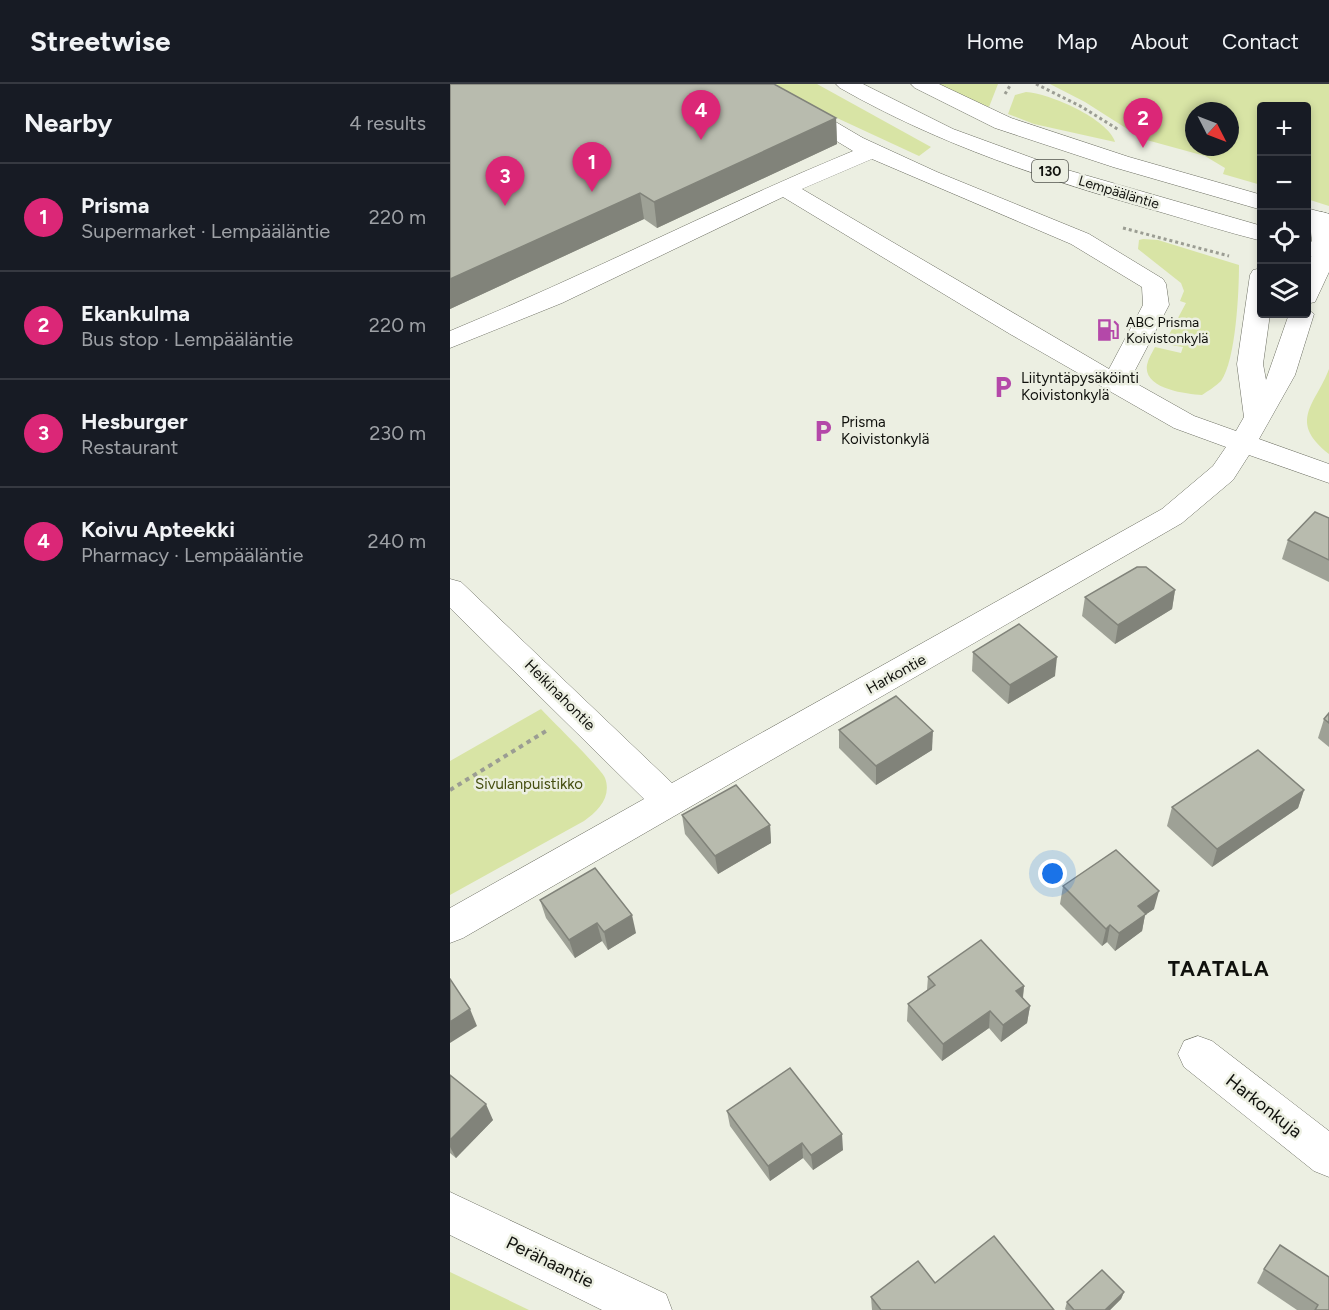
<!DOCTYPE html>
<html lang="en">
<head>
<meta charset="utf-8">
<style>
  body { margin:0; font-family:Figtree,sans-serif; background:#242831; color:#f1f3f6 }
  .controls { position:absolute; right:18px; top:18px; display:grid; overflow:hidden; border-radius:6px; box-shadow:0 3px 9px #0003 }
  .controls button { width:54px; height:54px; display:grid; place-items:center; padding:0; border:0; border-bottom:2px solid #363941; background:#171b24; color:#f1f3f6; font:30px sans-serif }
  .compass { position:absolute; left:735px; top:18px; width:54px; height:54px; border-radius:50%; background:#171b24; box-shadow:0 3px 9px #0003; rotate:132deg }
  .you { position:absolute; left:603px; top:790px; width:21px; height:21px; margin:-15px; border:4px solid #fff; border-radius:50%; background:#1a73e8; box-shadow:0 0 0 9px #1a73e833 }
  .badge { display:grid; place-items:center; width:39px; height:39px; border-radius:50%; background:#db2777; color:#fff; font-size:20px; font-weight:700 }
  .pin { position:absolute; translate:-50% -50px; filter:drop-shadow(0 2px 3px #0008) }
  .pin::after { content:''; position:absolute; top:32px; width:21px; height:18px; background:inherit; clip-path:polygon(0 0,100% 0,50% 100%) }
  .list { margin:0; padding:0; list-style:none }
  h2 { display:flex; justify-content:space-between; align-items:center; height:78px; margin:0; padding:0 24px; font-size:26px }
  h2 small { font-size:20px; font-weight:400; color:#9ea1a6 }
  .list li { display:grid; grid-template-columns:39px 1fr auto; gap:18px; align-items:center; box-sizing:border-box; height:108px; padding:0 24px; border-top:2px solid #363941 }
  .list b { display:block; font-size:22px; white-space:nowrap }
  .list p { margin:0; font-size:20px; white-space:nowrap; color:#9ea1a6 }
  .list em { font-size:20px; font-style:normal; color:#9ea1a6 }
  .icon { flex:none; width:33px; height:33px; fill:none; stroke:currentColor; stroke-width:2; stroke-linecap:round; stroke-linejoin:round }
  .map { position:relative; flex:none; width:879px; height:1226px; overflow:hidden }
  header { display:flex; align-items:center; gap:36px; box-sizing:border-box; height:84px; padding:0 30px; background:#171b24; border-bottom:2px solid #363941 }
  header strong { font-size:28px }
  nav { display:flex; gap:33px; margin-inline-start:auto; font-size:21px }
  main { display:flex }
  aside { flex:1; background:#171b24 }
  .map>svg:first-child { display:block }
  .green { fill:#d8e4a5; fill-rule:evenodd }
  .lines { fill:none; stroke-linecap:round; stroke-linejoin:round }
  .minor-casing { stroke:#6d6f63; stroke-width:1 }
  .major-casing { stroke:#6d6f63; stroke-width:1 }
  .path-far1 { stroke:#9b9d93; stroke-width:3; stroke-dasharray:3 3; stroke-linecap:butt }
  .path { stroke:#9b9d93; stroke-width:4; stroke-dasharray:4.5 4.5; stroke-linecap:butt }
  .minor { fill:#fff; fill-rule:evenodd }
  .major { fill:#fff; fill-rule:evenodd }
  .wall { fill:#9ea196 }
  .shaded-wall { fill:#81837a }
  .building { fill:#b8bbae; stroke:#81837a; stroke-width:1.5 }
  .labels { text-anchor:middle; stroke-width:5; stroke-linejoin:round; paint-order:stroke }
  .shield { fill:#ecefe2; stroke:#52544d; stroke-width:1.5 }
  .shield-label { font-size:14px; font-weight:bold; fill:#10110d }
  .far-street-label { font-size:14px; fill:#10110d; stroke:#ecefe2 }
  .far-poi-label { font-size:14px; fill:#10110d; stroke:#ecefe2; text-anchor:start }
  .poi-label { font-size:15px; fill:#10110d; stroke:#ecefe2; text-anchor:start }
  .street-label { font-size:15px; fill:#10110d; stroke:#ecefe2 }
  .park-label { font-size:15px; fill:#454e0f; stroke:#ecefe2 }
  .near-street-label { font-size:18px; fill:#10110d; stroke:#ecefe2 }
  .district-label { font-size:21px; font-weight:bold; letter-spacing:1.5px; fill:#10110d; stroke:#ecefe2 }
</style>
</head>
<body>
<header>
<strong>Streetwise</strong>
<nav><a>Home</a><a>Map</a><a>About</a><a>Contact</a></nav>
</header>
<main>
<aside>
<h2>Nearby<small>4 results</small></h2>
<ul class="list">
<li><span class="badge">1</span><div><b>Prisma</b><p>Supermarket · Lempääläntie</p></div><em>220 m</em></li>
<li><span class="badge">2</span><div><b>Ekankulma</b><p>Bus stop · Lempääläntie</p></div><em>220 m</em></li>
<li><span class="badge">3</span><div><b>Hesburger</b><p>Restaurant</p></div><em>230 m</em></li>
<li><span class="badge">4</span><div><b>Koivu Apteekki</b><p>Pharmacy · Lempääläntie</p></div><em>240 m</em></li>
</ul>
</aside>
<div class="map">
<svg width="879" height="1226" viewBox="0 0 879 1226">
  <rect width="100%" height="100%" fill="#ecefe2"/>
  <g class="green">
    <polygon points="324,0 367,0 481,63 469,72 374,28"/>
    <polygon points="483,0 548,0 539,23"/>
    <path d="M 600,0 L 879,0 L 879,122 L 857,115 L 856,22 L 812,22 L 811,101 L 773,90 L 775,84 L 755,72 L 693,55 L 635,18 ZM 744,27 L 780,27 L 780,63 L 744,63 Z"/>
    <path d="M 576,8 C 599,9 658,35 665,58 L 584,40 L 558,30 L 565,11 Z"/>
    <path d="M 693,155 L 708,156 L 789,181 C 789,207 786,276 771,297 C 766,302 758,307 752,311 C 736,310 693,305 697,281 C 698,275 702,269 705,263 L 731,269 L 733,263 L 714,260 L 736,219 L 730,217 L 734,207 L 731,199 L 688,165 L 689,156 Z"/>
    <path d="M 879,285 L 879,370 C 837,337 866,320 879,285 Z"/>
    <path d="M 91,625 C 101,636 151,684 155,694 C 162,713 148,727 134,737 L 0,811 L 0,677 Z"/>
    <polygon points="0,1188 79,1226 0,1226"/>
  </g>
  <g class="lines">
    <g class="minor-casing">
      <g id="minor">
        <path d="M 295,0 L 321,0 L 413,54 L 487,88 L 639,150 L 713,195 L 716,200 L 719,221 L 680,296 L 744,332 L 786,347 L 794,333 L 787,280 L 800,191 L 803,186 L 812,184 L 812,230 L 820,230 L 813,280 L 816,296 L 839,230 L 856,230 L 856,224 L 864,230 L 845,291 L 809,355 L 879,380 L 879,399 L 799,371 L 783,396 L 732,439 L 13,854 L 0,859 L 0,824 L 194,715 L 0,524 L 0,495 L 11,498 L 222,699 L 712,425 L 763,382 L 776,363 L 724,344 L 560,250 L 333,113 L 112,219 L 0,264 L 0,247 C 137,191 267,123 403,67 L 299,4 ZM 422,75 L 621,160 L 692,203 L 693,221 L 659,285 L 352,105 Z"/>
        <polygon points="872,128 879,130 879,188 865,218 856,220 856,183 863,169 861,148 856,149 856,133"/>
        <polygon points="748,952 762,957 879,1047 879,1093 864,1087 734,983 728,970 734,957"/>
        <polygon points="0,1108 216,1210 222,1226 152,1226 0,1151"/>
      </g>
    </g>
    <g class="major-casing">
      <g id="major">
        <path d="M 386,0 L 413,0 L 503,45 L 607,83 L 812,142 L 812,157 C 776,148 742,137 707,127 C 596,96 490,61 390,4 Z"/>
        <polygon points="461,0 489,0 561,34 679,73 812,111 812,126 663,83 545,44 465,4"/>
        <polygon points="856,124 879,130 879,144 856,138"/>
        <polygon points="856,156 879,162 879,177 856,171"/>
      </g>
    </g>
    <g class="path-far1">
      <polyline points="586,0 632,23 669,46"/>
      <polyline points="555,10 561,0"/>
      <polyline points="673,144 779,172"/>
    </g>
    <polyline class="path" points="0,706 96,647"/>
    <use href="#minor" class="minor"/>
    <use href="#major" class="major"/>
  </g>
  <g class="wall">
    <polygon points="0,0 386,34 387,60 207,144 194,135 0,225"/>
    <polygon points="879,434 879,498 832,475 838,456"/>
    <polygon points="725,506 722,525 665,560 632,532 635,513"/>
    <polygon points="523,568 605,592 558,620 522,587"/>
    <polygon points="879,629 879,663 868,654 874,635"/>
    <polygon points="389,646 482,666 426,701 389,664"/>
    <polygon points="854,706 848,724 762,783 717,742 722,723"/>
    <polygon points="232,731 320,741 321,759 268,790 235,750"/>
    <polygon points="613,802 704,825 695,831 692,847 665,867 657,858 652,862 610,820"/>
    <polygon points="90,816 186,849 158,866 152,857 125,874 96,834"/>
    <polygon points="478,893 574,902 573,914 580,922 577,939 551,958 539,944 492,977 457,937 458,920 477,906"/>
    <polygon points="0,991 43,1036 6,1074 0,1069"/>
    <polygon points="277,1027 393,1066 363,1086 353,1074 320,1097 280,1042"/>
    <polygon points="814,1185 879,1226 847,1226 807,1199"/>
    <polygon points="485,1199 604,1226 422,1226 421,1213"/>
    <polygon points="674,1208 671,1215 660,1226 616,1226 615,1225 617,1218"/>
  </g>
  <g class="shaded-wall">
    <polygon points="386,34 387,60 207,144 204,118"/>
    <polygon points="190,109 194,135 0,225 0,195"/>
    <polygon points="725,506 722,525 665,560 668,541"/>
    <polygon points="607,573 605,592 558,620 560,601"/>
    <polygon points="483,647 482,666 426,701 426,682"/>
    <polygon points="854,706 848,724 762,783 767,765"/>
    <polygon points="320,741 321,759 268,790 265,772"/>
    <polygon points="709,807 704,825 695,831 692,847 665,867 669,849 688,822"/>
    <polygon points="182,831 186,849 158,866 154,848"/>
    <polygon points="147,839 152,857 125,874 119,856"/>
    <polygon points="660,841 657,858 652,862 656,845"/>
    <polygon points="574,902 572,919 566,907"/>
    <polygon points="580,922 577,939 551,958 553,941"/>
    <polygon points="20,925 27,942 0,959 0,938"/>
    <polygon points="540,927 539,944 492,977 493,960"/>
    <polygon points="36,1020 43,1036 6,1074 0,1063 0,1056"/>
    <polygon points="392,1050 393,1066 363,1086 361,1071"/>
    <polygon points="352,1059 353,1074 320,1097 318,1082"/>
    <polygon points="674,1208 671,1215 660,1226 655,1226"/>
  </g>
  <g class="building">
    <polygon points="0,0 324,0 386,34 204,118 190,109 0,195"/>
    <polygon points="865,428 879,434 879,476 838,456"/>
    <polygon points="687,483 696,483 725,506 668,541 635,513"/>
    <polygon points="569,540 607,573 560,601 523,568"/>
    <polygon points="446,612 483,647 426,682 389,646"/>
    <polygon points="879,629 879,639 874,635"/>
    <polygon points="808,666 854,706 767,765 722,723"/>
    <polygon points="286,701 320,741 265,772 232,731"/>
    <polygon points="666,766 709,807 688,822 696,830 669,849 660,841 656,845 613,802"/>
    <polygon points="145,784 182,831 154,848 147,839 119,856 90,816"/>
    <polygon points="531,856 574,902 566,907 580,922 553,941 540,927 493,960 458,920 485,901 478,893"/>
    <polygon points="0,895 20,925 0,938"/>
    <polygon points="340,984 392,1050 361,1071 352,1059 318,1082 277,1027"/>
    <polygon points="0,991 36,1020 0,1056"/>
    <polygon points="544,1152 604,1226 431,1226 421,1213 468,1177 485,1199"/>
    <polygon points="830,1161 879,1193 879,1226 865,1226 868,1221 814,1185"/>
    <polygon points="652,1186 674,1208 655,1226 624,1226 617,1218"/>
  </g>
  <defs>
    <g id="fuel-bare" transform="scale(1.8)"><path d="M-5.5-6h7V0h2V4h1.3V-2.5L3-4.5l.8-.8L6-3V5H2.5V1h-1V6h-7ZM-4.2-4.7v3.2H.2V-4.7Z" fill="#b448a9" stroke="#ecefe2" stroke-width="2.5" paint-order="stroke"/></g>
    <g id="parking-bare" transform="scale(1.8)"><path d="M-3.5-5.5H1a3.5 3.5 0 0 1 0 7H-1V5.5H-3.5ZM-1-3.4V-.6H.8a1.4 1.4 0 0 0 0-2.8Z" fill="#b448a9" stroke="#ecefe2" stroke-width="2.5" paint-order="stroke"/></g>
  </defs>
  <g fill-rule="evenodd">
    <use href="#fuel-bare" x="658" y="246"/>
    <use href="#parking-bare" x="553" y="303"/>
    <use href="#parking-bare" x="373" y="347"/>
  </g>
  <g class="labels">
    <rect class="shield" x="582" y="76" width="36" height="22" rx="4.5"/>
    <g class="shield-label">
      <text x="600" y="92">130</text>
    </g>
    <g class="far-street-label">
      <text transform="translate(669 108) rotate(17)" y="5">Lempääläntie</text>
    </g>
    <g class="far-poi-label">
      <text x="676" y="243">ABC Prisma<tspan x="676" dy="16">Koivistonkylä</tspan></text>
    </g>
    <g class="poi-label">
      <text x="571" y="299">Liityntäpysäköinti<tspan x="571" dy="17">Koivistonkylä</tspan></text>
      <text x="391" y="343">Prisma<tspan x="391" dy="17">Koivistonkylä</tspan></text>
    </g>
    <g class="street-label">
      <text transform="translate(446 590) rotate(-29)" y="5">Harkontie</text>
      <text transform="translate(110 611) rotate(45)" y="5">Heikinahontie</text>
    </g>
    <g class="park-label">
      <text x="79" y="705">Sivulanpuistikko</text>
    </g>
    <g class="near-street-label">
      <text transform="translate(814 1022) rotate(38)" y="6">Harkonkuja</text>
      <text transform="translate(100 1178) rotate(26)" y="6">Perähaantie</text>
    </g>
    <g class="district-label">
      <text x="769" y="892">TAATALA</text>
    </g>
  </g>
</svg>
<div class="controls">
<button>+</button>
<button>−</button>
<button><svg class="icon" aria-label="locate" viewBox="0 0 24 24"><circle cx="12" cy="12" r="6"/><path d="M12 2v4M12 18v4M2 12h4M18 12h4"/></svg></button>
<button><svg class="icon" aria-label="layers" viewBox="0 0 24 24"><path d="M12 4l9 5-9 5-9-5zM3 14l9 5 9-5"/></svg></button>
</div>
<svg class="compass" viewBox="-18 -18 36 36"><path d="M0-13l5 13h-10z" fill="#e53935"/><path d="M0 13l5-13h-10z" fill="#9ea1a6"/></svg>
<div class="you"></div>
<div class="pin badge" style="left:142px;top:108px">1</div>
<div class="pin badge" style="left:693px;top:64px">2</div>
<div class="pin badge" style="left:55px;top:122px">3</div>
<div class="pin badge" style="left:251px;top:56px">4</div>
</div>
</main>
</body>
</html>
